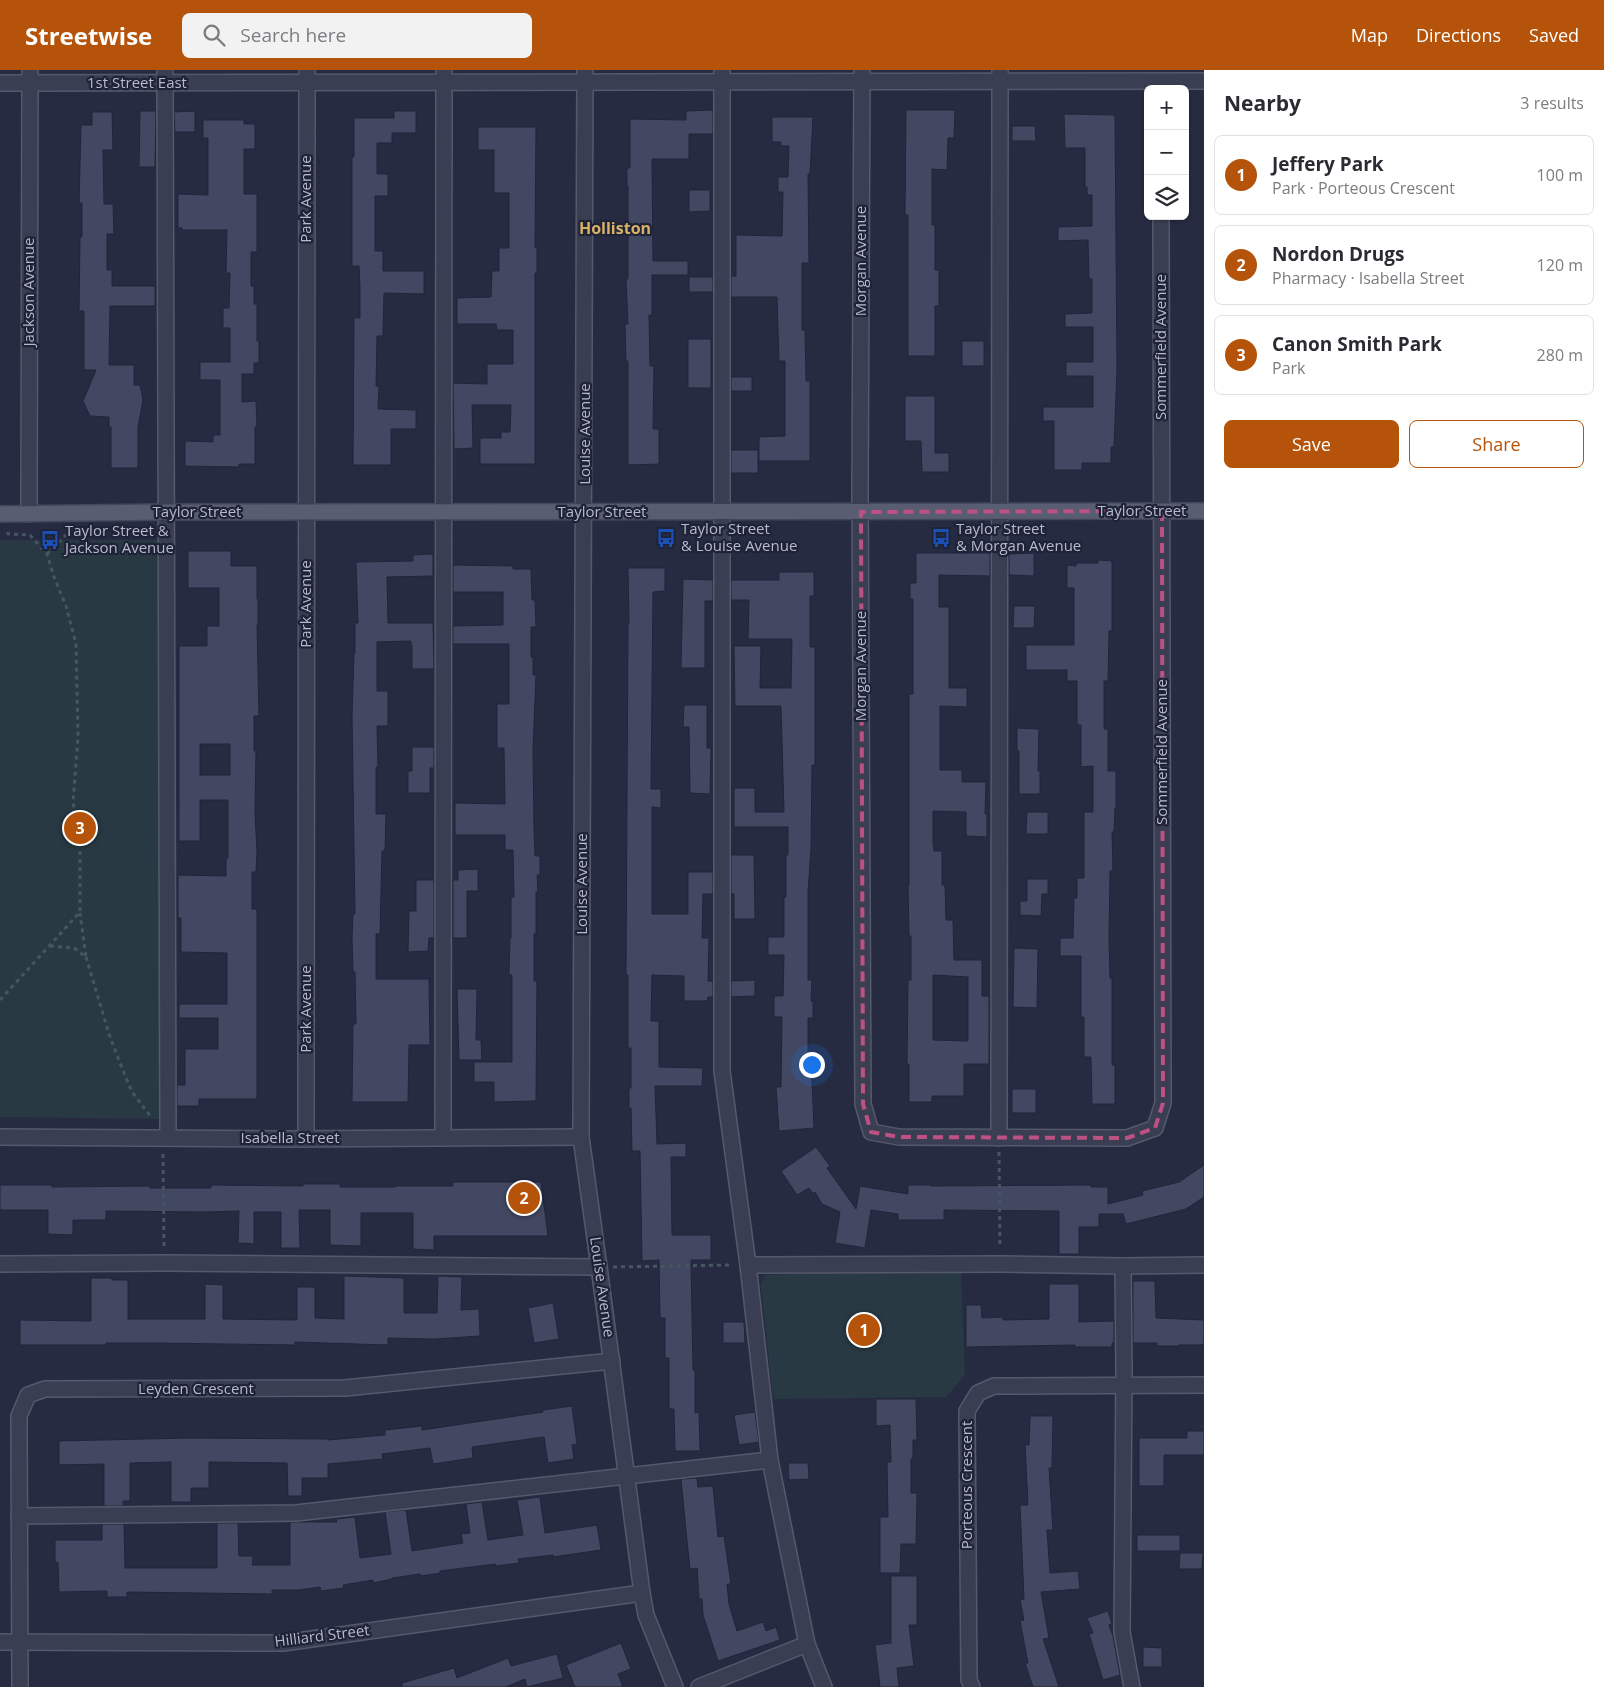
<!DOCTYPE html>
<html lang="en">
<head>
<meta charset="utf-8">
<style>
  body { margin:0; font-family:"Open Sans",sans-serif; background:#f2f2f3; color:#2b2b33 }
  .controls { position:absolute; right:15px; top:15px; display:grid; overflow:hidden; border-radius:8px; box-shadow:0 1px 4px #0004 }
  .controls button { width:45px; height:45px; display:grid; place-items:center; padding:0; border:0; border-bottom:1px solid #e1e1e2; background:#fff; color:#2b2b33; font:25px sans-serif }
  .you { position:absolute; left:811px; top:994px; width:18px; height:18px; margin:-12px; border:4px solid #fff; border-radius:50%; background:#1a73e8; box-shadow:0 0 0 8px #1a73e833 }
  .badge { display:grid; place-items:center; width:32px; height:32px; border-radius:50%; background:#b45309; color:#fff; font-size:16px; font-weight:700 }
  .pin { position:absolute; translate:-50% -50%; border:2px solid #fff; box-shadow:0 1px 5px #0006 }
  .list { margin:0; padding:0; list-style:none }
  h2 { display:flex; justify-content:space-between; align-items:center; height:65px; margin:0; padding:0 20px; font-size:21px }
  h2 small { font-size:16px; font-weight:400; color:#7c7c81 }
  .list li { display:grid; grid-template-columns:32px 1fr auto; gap:15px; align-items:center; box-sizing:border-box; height:80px; margin:0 10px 10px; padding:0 10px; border:1px solid #e1e1e2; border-radius:8px }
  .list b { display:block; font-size:19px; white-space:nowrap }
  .list p { margin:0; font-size:16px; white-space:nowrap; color:#7c7c81 }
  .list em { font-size:16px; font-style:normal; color:#7c7c81 }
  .actions { display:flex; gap:10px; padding:15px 20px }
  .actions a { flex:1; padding:11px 0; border:1px solid #b45309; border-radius:8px; text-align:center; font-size:18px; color:#b45309 }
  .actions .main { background:#b45309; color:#fff }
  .icon { flex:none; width:28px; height:28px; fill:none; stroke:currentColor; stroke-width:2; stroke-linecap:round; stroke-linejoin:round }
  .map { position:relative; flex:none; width:1204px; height:1617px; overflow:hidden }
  header { display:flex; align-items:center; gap:30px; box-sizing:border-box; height:70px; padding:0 25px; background:#b45309; color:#fff }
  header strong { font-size:24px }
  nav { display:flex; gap:28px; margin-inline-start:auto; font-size:18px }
  .search { width:350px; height:45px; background:#f2f2f3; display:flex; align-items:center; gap:12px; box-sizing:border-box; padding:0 18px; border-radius:8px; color:#7c7c81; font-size:19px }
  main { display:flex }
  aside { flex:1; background:#fff }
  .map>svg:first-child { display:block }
  .green { fill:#283943 }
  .building { fill:#424862; stroke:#212539; fill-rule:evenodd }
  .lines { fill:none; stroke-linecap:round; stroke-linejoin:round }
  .minor-casing { stroke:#55596c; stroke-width:18 }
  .major-casing { stroke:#44475b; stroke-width:18 }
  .path { stroke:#465660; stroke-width:3; stroke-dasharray:4 4; stroke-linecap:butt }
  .minor { stroke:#3a3e52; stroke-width:15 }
  .major { stroke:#585d71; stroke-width:15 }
  .marked { fill:none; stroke:#be5183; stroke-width:4; stroke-dasharray:10 6; stroke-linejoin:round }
  .labels { text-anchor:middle; stroke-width:4.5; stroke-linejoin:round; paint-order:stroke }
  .street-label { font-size:15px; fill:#b7bacc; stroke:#1f2337 }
  .poi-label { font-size:15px; fill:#b7bacc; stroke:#1f2337; text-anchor:start }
  .neighbourhood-label { font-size:16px; font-weight:bold; fill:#d7b266; stroke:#1f2337 }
</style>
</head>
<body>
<header>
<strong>Streetwise</strong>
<div class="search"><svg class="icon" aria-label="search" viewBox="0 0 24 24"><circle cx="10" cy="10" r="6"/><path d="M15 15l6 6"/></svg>Search here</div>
<nav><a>Map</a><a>Directions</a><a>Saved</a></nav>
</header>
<main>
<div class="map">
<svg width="1204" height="1617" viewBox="0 0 1204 1617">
  <rect width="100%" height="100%" fill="#262b42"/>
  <g class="green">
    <polygon points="0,470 159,470 160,1049 0,1047"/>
    <polygon points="961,1199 965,1305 946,1327 773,1329 761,1215 765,1205"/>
  </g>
  <g class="building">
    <polygon points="713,40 713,64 689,64 689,89 652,89 653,191 688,191 688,205 652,205 652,245 649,245 650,296 654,296 653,359 659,359 659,394 628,395 628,291 626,291 625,254 628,254 626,209 628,209 628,116 627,116 627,98 630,98 630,49 686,50 686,41"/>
    <polygon points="906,40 955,40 954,68 948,68 947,100 932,99 932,155 935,155 935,200 939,200 939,236 935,236 935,286 908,286 908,145 905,145"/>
    <polygon points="140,41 156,41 155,97 139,97"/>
    <polygon points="195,41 195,62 175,62 174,42"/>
    <polygon points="394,41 416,41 416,63 392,63 392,73 377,73 377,104 388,104 388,126 375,126 375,181 383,181 383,201 424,201 424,224 384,223 383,266 377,266 376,316 379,316 378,339 416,340 416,359 391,359 391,395 353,395 354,248 360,248 360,218 359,196 352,196 352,87 354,87 354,48 394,48"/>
    <polygon points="92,42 112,42 113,80 103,80 104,134 113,134 114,164 107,164 107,200 112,200 112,216 155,216 155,236 110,236 109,295 134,295 134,315 140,315 143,330 138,357 138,398 111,398 111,357 109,357 109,347 90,346 83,331 96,300 84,300 84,241 79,241 80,167 82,167 82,133 79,133 81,55 92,55"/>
    <polygon points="1064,44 1115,45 1117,298 1114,377 1111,377 1111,393 1082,393 1082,400 1054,400 1054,351 1043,351 1043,337 1093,337 1093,306 1066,306 1066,292 1093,292 1093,257 1065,257 1065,244 1092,243 1092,209 1089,209 1088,170 1058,171 1058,157 1092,156 1092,125 1087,125 1087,117 1085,117 1085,78 1065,78"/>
    <polygon points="772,47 813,47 810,104 808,104 809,193 802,193 802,260 805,260 806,311 810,311 810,391 759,391 759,367 785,366 785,291 779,291 777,227 731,227 731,206 736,206 736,165 782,166 783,122 778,122 778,107 788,107 789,76 781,76 781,72 772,72"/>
    <polygon points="203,50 244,50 244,54 255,54 255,79 244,79 244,124 257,124 257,182 251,182 251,216 254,216 254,234 257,234 257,271 259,271 259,293 254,293 254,304 242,304 242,332 256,331 257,357 255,357 255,394 239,394 239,397 185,396 185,371 213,372 213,365 220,365 220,310 200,310 200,292 230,292 230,258 223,258 223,238 229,238 230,203 226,203 227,160 182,160 182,158 178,158 178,124 208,125 208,68 203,68"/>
    <polygon points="1012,56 1035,56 1036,71 1012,71"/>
    <polygon points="478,57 536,57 535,178 537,178 537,203 535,203 535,394 480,394 480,368 501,368 501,362 510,362 511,335 472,335 473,378 454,379 453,313 487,314 487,294 513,294 513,260 497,260 496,254 457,254 457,228 491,227 492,201 499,201 499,178 509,178 509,123 494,123 494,80 478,80"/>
    <polygon points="689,120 710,120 710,141 689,142"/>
    <rect x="689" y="207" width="24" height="15"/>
    <rect x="688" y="269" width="23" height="49"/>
    <rect x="962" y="271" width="22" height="25"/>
    <rect x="731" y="307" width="21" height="14"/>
    <polygon points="905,326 935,326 935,383 949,383 949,402 922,402 921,371 905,371"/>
    <rect x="731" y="380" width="27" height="23"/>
    <path d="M 188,481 L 231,481 L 231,496 L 257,496 L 257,529 L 258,529 L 258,555 L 257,555 L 259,646 L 254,646 L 254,681 L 256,681 L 255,744 L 257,781 L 256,802 L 252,802 L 252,839 L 257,839 L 257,1029 L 199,1029 L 199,1036 L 177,1036 L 177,1015 L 185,1015 L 185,979 L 218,979 L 218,948 L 179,948 L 179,934 L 227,934 L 227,883 L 181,882 L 181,848 L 178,848 L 178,805 L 226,806 L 226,788 L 228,788 L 228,730 L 200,730 L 200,771 L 179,771 L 179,576 L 207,576 L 207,556 L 219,556 L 219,518 L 188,518 ZM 200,674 L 230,674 L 230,705 L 200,705 Z"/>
    <path d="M 916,483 L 990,483 L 990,506 L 939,505 L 939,537 L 949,537 L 949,618 L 967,618 L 967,637 L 940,636 L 940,700 L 962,700 L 962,712 L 986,712 L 985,744 L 987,744 L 987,767 L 966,766 L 966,742 L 933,741 L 933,772 L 934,781 L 942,781 L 942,815 L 945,815 L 946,850 L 953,850 L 954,890 L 982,890 L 982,926 L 989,926 L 989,994 L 964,994 L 964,1026 L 932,1026 L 932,1032 L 909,1032 L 909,994 L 907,994 L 908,910 L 911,910 L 911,866 L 909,866 L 908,816 L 909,816 L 909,624 L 913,624 L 913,529 L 910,529 L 910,513 L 916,513 ZM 933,905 L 968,907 L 968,971 L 933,970 Z"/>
    <polygon points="1034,483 1034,506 1009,505 1009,484"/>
    <polygon points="433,484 433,506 387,507 388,553 433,553 434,599 412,599 412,575 411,575 411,571 377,572 377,621 388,621 388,656 377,656 378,697 376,697 376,744 386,744 385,781 382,781 380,864 376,864 376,909 429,909 430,975 409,975 408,1032 352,1032 353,954 356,954 355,902 353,902 352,868 353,844 355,844 352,644 354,583 355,583 355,553 358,553 356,492 413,491 413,485"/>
    <polygon points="1098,490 1112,491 1112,561 1109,561 1108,611 1104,611 1104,659 1108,659 1108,701 1116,701 1116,738 1115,738 1114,762 1112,762 1113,801 1110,801 1109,868 1110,908 1112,908 1112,995 1115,995 1115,1034 1092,1034 1091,987 1084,987 1084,947 1081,947 1081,886 1060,886 1060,868 1073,868 1074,828 1077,828 1077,808 1084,808 1084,742 1093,742 1093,696 1081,697 1081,655 1077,655 1077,611 1067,611 1067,600 1026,600 1026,575 1074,575 1074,518 1067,518 1067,495 1076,496 1076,493 1098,493"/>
    <polygon points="453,495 513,496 513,499 531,499 532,530 535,530 536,557 531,557 531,587 533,587 533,605 536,605 533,679 534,758 535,786 540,786 540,805 537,805 538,822 536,822 536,864 534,864 534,911 537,911 536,1031 494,1032 494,1012 474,1012 474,992 512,992 512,905 509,905 510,868 511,868 511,827 514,827 513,780 505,780 505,765 455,765 455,733 505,734 504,678 497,678 497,634 509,634 509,574 453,574 453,556 503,555 503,522 453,522"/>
    <polygon points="628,498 665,498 665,521 653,522 651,719 661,719 661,738 652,737 652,844 688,844 688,802 713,802 713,824 703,824 702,868 709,868 708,911 713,911 713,927 708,927 707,931 684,931 684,906 652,905 651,951 659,951 659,997 703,998 702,1016 655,1016 657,1074 686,1073 686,1087 671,1087 672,1165 711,1165 711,1190 691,1190 693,1300 695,1300 695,1343 699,1342 700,1381 675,1381 674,1339 669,1339 669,1288 665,1288 665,1248 660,1248 659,1190 642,1191 640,1081 632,1081 631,1038 629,1038 629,1018 631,1018 631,978 628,978 628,905 626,905 628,553 629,553"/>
    <polygon points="779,502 814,502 814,526 810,526 810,577 815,577 815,695 812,695 811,779 808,822 808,910 812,910 811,931 813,931 813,948 808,948 808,988 811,988 814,1058 779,1061 776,1017 781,1017 782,947 774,947 774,926 783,926 784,885 768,885 768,867 784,867 784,827 786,827 786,785 788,785 788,757 734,757 734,718 755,718 755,742 784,742 781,636 735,636 734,576 761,576 760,618 791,618 792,569 748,569 749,530 731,530 731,510 779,510"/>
    <polygon points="683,509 713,510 713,530 712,531 705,531 705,598 681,598"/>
    <polygon points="1014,536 1035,536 1034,558 1013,558"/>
    <polygon points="684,635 707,635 707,678 711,678 710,724 690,723 689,657 683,657"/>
    <polygon points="1017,658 1039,659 1038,701 1040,701 1040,724 1019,724 1019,681 1017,681"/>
    <polygon points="412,677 434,677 434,698 430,698 430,723 408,723 408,701 412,701"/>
    <polygon points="1027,742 1048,742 1048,764 1026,764"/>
    <polygon points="731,785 754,785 755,849 734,849 734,824 731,824"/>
    <polygon points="478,799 478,821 467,821 467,868 453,868 453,810 458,810 458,800"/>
    <polygon points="1027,809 1048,809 1048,824 1042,824 1041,846 1020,845 1020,831 1027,831"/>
    <polygon points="416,810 434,810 434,868 429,868 428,881 408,882 409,841 416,841"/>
    <polygon points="1014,878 1038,879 1037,938 1013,937"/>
    <polygon points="755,910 755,926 731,927 731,911"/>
    <polygon points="457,919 477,919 476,970 481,970 482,990 459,990"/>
    <rect x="1012" y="1019" width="24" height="24"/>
    <polygon points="816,1077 830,1096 827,1098 856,1139 860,1116 908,1124 908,1115 931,1115 931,1116 1091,1115 1091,1117 1108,1117 1108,1134 1143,1125 1142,1121 1179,1112 1204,1095 1204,1127 1186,1139 1126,1154 1123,1144 1099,1144 1099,1157 1079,1157 1079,1184 1059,1184 1059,1141 944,1140 944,1150 898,1150 898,1144 871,1140 865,1178 835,1173 840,1142 822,1134 815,1122 813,1124 809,1118 797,1125 781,1101"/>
    <polygon points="453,1112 541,1112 548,1166 434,1166 434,1180 413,1179 413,1143 361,1143 361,1176 330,1175 330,1140 299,1140 300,1178 281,1178 281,1142 254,1142 254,1174 238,1173 239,1141 206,1142 106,1141 106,1150 73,1150 73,1165 48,1164 48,1140 0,1140 0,1115 52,1115 52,1117 150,1116 150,1118 211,1118 211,1115 303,1116 303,1114 340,1114 340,1117 395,1117 395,1116 453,1116"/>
    <polygon points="344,1206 404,1208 404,1243 437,1243 438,1206 462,1207 461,1240 479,1239 480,1266 434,1269 388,1268 388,1275 295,1272 295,1275 157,1273 106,1273 106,1275 20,1275 20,1250 91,1251 91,1208 112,1208 112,1210 128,1210 128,1249 205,1249 205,1214 223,1215 223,1249 297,1250 297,1217 315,1217 315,1248 344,1249"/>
    <polygon points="1133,1211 1155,1211 1156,1248 1204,1250 1204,1273 1202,1275 1179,1275 1179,1276 1157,1276 1157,1273 1133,1273"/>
    <polygon points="1049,1214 1079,1214 1079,1252 1114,1251 1114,1273 1112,1273 1112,1277 1075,1277 1075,1275 966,1277 966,1235 981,1235 982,1248 1003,1247 1003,1250 1049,1249"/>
    <polygon points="553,1233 559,1269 534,1273 528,1238"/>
    <polygon points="723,1252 744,1252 745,1273 723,1273"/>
    <polygon points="876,1329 916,1329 917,1370 913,1370 913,1389 911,1389 911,1423 917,1423 916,1474 901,1474 900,1503 880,1503 880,1447 888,1447 887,1392 891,1392 890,1355 876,1356"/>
    <polygon points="572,1336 577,1374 572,1375 574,1389 548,1393 544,1367 472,1377 473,1388 433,1394 430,1378 382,1384 383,1389 328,1394 328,1408 302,1408 302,1426 288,1426 287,1393 209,1392 209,1418 191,1418 191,1432 171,1432 171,1392 130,1393 130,1431 123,1431 123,1436 104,1436 104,1394 59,1395 59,1371 188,1368 328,1369 328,1370 385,1365 385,1360 422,1356 422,1360 543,1342 543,1340"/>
    <polygon points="755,1342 759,1372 739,1375 734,1345"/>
    <polygon points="1030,1346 1053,1346 1052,1398 1049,1398 1053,1460 1047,1460 1050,1503 1078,1501 1080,1519 1041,1522 1049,1568 1043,1569 1059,1617 1033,1617 1025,1593 1028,1593 1020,1551 1024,1550 1020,1530 1024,1529 1020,1435 1028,1435 1025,1375 1029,1375"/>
    <polygon points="1187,1361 1204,1361 1204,1385 1164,1385 1164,1416 1139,1416 1139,1368 1187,1368"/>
    <polygon points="788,1393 808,1393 809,1409 789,1410"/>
    <polygon points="697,1408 698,1417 713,1416 718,1467 724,1466 731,1514 727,1514 729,1534 737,1561 763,1552 766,1561 776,1557 780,1570 718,1591 703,1545 702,1529 699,1529 697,1498 690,1499 687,1471 681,1409"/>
    <polygon points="540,1427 545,1463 597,1455 601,1480 553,1487 553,1485 518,1489 519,1493 496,1496 495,1494 440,1501 440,1503 421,1506 420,1504 392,1508 392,1509 373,1513 373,1510 343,1515 344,1518 321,1521 320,1517 299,1520 272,1520 272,1524 127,1522 127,1527 107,1527 107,1521 59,1522 58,1492 55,1493 55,1470 102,1470 102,1454 124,1454 125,1498 217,1498 217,1453 238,1453 239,1486 253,1486 252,1495 290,1495 290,1452 337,1452 336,1449 355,1447 360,1488 391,1484 385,1442 406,1440 412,1481 463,1473 461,1464 470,1463 466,1434 482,1432 488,1470 523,1465 517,1430"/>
    <rect x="1137" y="1465" width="43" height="16"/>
    <polygon points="1180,1483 1203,1483 1202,1499 1179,1499"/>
    <polygon points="891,1506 917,1506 917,1555 909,1555 914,1596 897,1598 899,1617 880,1617 875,1575 891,1573"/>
    <polygon points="1108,1541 1112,1554 1109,1555 1113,1566 1120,1605 1103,1610 1089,1564 1093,1563 1087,1548"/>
    <polygon points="621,1573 631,1599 618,1604 623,1617 575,1617 566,1595"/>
    <polygon points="1143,1577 1162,1578 1162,1597 1143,1597"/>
    <polygon points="557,1584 563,1608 527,1617 525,1609 506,1617 402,1617 402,1613 454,1598 457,1608 508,1588 511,1596"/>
  </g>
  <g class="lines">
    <g class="minor-casing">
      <g id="minor">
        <polyline points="165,0 168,1068"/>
        <polyline points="585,0 581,1067 599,1197 642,1523 646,1545 675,1617"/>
        <polyline points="722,0 722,1001 748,1195 770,1390 807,1574 824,1617"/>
        <polyline points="862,0 860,419 863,1034 871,1062 899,1067 1127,1068 1155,1058 1163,1033 1161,146"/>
        <polyline points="0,13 1204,11"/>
        <polyline points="29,444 30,0"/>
        <polyline points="0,1067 284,1069 581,1067"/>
        <polyline points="443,1067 444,0"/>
        <polyline points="999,1068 1000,0"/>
        <polyline points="306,1069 307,0"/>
        <polyline points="0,1194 165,1193 599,1197"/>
        <polyline points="748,1195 1000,1194 1123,1196 1204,1195"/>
        <polyline points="1123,1196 1124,1300 1122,1562 1132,1617"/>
        <polyline points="19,1446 296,1443 770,1390"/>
        <polyline points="0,1572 283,1573 642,1523"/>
        <polyline points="20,1617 19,1346 28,1325 45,1319 345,1318 612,1291"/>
        <polyline points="699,1617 807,1574"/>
        <polyline points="972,1617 969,1610 967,1341 978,1323 994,1316 1204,1315"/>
      </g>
    </g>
    <g class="major-casing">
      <polyline id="major" points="0,444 166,442 1204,441"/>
    </g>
    <g class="path">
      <polyline points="47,484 66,465"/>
      <polyline points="50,876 74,878 86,887 80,843"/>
      <polyline points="86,887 109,964 120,993 132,1022 151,1047"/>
      <polyline points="0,930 80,842 80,776 73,732 78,667 76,574 66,536 54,507 47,484 30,465 8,464 8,460"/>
      <polyline points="999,1082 1000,1178"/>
      <polyline points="163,1084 164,1178"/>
      <polyline points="613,1197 732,1195"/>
    </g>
    <use href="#minor" class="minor"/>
    <use href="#major" class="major"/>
  </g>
  <path class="marked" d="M 1162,441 L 1163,1033 L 1155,1058 L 1127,1068 L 899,1067 L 871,1062 L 863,1034 L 861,442 Z"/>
  <defs>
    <g id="bus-bare" transform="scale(1.5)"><path d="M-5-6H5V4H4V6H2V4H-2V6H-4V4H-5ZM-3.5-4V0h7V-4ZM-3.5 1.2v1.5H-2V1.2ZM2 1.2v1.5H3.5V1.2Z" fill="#1a4fb4" stroke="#1f2337" stroke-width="2.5" paint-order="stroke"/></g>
  </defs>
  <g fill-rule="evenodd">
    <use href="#bus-bare" x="666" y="468"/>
    <use href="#bus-bare" x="941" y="468"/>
    <use href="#bus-bare" x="50" y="470"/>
  </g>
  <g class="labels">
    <g class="street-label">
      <text x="137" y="18">1st Street East</text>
      <text transform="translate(306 129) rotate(-90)" y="5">Park Avenue</text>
      <text transform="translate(861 191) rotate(-90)" y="5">Morgan Avenue</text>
      <text transform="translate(29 222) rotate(-90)" y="5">Jackson Avenue</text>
      <text transform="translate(1161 277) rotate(-90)" y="5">Sommerfield Avenue</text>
      <text transform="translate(585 364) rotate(-90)" y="5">Louise Avenue</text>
      <text x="1142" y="446">Taylor Street</text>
      <text x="197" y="447">Taylor Street</text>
      <text x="602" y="447">Taylor Street</text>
      <text transform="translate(306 534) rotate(-90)" y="5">Park Avenue</text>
      <text transform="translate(861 596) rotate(-90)" y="5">Morgan Avenue</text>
      <text transform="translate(1162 682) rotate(-90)" y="5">Sommerfield Avenue</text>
      <text transform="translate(582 814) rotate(-90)" y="5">Louise Avenue</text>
      <text transform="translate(306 939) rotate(-90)" y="5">Park Avenue</text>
      <text x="290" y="1073">Isabella Street</text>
      <text transform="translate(602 1217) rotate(82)" y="5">Louise Avenue</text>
      <text x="196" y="1324">Leyden Crescent</text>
      <text transform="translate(967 1415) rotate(-90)" y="5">Porteous Crescent</text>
      <text transform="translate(322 1566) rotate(-7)" y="5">Hilliard Street</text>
    </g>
    <g class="poi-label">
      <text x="681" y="464">Taylor Street<tspan x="681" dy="17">&amp; Louise Avenue</tspan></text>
      <text x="956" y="464">Taylor Street<tspan x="956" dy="17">&amp; Morgan Avenue</tspan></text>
      <text x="65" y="466">Taylor Street &amp;<tspan x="65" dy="17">Jackson Avenue</tspan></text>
    </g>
    <g class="neighbourhood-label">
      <text x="615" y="164">Holliston</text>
    </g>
  </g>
</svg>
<div class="controls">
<button>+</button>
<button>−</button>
<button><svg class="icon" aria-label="layers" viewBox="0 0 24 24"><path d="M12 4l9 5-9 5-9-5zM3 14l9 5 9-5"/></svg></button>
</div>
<div class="you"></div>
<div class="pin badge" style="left:864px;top:1260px">1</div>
<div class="pin badge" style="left:524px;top:1128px">2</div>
<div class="pin badge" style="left:80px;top:758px">3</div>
</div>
<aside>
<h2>Nearby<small>3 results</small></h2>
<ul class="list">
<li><span class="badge">1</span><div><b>Jeffery Park</b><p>Park · Porteous Crescent</p></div><em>100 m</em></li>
<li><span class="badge">2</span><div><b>Nordon Drugs</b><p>Pharmacy · Isabella Street</p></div><em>120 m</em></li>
<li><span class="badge">3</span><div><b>Canon Smith Park</b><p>Park</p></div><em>280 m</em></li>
</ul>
<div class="actions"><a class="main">Save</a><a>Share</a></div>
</aside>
</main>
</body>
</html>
